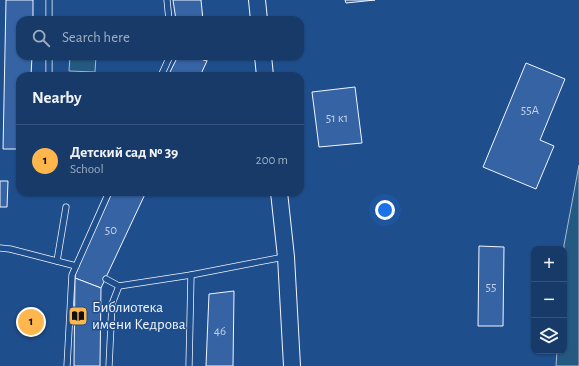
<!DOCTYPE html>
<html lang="en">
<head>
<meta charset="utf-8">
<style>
  body { margin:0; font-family:"Alegreya Sans",sans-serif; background:#244571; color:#f1f3f6 }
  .controls { position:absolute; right:12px; bottom:12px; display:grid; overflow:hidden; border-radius:8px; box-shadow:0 1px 3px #0004 }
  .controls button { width:36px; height:36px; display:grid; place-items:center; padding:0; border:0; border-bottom:1px solid #36547d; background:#173a69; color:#f1f3f6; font:20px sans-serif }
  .you { position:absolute; left:385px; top:210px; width:14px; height:14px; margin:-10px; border:3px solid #fff; border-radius:50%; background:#1a73e8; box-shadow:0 0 0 6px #1a73e833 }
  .badge { display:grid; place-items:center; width:26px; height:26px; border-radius:50%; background:#ffb74d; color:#111; font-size:13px; font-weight:700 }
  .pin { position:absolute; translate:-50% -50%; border:2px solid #fff; box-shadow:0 1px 4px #0006 }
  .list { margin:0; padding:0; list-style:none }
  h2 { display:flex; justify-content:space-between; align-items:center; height:52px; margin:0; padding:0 16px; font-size:17px }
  h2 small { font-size:13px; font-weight:400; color:#9eadc0 }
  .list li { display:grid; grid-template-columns:26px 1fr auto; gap:12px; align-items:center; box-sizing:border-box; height:72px; padding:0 16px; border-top:1px solid #36547d }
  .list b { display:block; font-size:15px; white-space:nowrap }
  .list p { margin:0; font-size:13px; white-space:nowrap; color:#9eadc0 }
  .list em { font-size:13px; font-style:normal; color:#9eadc0 }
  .icon { flex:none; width:22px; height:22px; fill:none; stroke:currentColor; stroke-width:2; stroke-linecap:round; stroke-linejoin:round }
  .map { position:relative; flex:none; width:579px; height:366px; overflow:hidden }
  .search { position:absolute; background:#173a69; box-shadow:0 1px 3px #0004; left:16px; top:16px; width:288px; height:44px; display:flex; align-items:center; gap:10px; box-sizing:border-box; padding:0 14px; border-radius:12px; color:#9eadc0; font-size:15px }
  .panel { position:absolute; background:#173a69; box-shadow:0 1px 3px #0004; left:16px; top:72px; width:288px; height:124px; border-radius:12px }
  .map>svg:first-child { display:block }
  .green { fill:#245a82; stroke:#a8bbd7 }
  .building { fill:#3563a3; stroke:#f2f6ff }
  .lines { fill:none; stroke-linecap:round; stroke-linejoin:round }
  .service-casing { stroke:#f2f6ff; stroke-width:7 }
  .secondary-casing { stroke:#f2f6ff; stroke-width:18 }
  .service { stroke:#1f4e8c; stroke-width:5.5 }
  .secondary { stroke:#1f4e8c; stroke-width:16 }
  .labels { text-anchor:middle; stroke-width:3; stroke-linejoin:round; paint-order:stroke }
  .number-label { font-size:13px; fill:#c3d1e8 }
  .poi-label { font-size:15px; fill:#f2f6ff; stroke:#1f4e8c; text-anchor:start }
</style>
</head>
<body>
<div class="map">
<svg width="579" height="366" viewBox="0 0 579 366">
  <rect width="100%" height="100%" fill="#1f4e8c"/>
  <g class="green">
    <polygon points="70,56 96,56 95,72 69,71"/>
    <polygon points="579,165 579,366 556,366 557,351 564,351 564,245"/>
  </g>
  <g class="building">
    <polygon points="6,0 33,0 33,20 20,20 20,56 32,56 31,76 20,76 20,149 3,149"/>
    <polygon points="173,0 201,0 203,20 176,20"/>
    <polygon points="345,0 375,0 346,3"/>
    <polygon points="178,56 191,56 207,61 200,76 168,76"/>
    <polygon points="191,56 206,56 207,61"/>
    <polygon points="526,63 565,79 540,140 554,146 536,189 483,167"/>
    <polygon points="355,87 362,143 319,147 312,92"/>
    <polygon points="0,181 8,181 7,207 0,207"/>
    <polygon points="112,192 146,192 101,288 75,278 76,266"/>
    <polygon points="479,246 504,247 503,326 478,326"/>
    <polygon points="75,278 101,288 100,366 74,366"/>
    <polygon points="234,291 233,366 206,366 209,294"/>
  </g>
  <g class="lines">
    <g class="service-casing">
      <g id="service">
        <polyline points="49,0 49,20"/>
        <polyline points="167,0 169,20"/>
        <polyline points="49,56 49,76"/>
        <polyline points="161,76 170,56"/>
        <polyline points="0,248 10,249 76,266"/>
        <polyline points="57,261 66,207"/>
        <polyline points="106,279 119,286 191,275 284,257"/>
        <polyline points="67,366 72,275 109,192"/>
        <polyline points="109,366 112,304 119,286"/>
        <polyline points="189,366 191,275"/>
      </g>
    </g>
    <g class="secondary-casing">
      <g id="secondary">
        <polyline points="257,0 259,20"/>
        <polyline points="263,56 265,76"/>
        <polyline points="279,192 286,257 292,366"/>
      </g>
    </g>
    <use href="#service" class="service"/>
    <use href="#secondary" class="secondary"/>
  </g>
  <defs>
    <g id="library-square" transform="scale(1)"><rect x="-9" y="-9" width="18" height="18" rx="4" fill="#ffb74d" stroke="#1f4e8c"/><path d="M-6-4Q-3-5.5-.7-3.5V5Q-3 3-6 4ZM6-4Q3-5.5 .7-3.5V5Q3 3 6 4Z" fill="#111"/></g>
  </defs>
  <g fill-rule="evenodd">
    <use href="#library-square" x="78" y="316"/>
  </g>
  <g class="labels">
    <g class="number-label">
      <text x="530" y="114">55А</text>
      <text x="337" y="122">51 к1</text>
      <text x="111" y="234">50</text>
      <text x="491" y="291">55</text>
      <text x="220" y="335">46</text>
    </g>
    <g class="poi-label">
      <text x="92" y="312">Библиотека<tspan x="92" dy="17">имени Кедрова</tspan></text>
    </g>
  </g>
</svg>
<div class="controls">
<button>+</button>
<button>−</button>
<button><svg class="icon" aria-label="layers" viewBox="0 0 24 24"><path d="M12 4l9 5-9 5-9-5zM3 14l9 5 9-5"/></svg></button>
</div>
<div class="you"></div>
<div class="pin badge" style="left:31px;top:322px">1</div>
<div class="search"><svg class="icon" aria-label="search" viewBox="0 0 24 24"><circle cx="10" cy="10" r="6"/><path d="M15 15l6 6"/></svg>Search here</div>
<section class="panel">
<h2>Nearby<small></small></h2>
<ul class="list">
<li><span class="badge">1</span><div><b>Детский сад № 39</b><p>School</p></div><em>200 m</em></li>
</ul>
</section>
</div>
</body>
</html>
